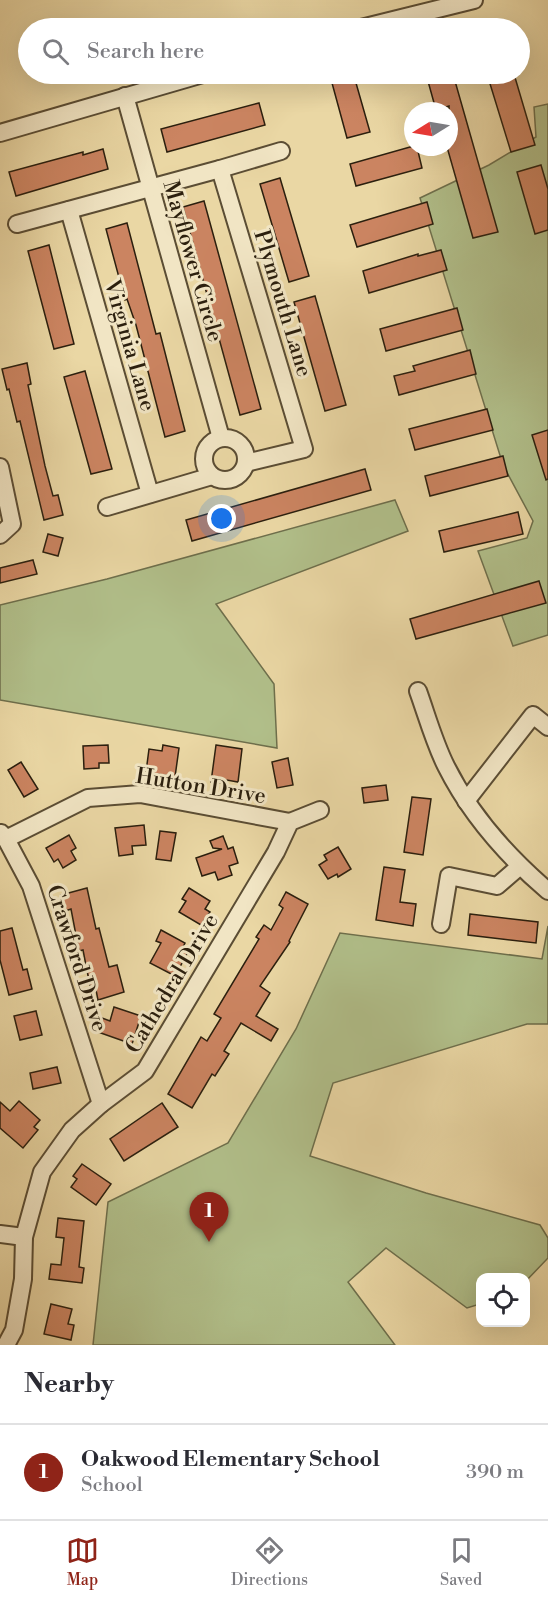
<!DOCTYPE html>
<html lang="en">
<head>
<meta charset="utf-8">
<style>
  body { margin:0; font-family:"Libre Bodoni",serif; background:#f2f2f3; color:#2b2b33 }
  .controls { position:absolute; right:18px; bottom:18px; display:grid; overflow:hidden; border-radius:12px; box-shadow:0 6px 24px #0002 }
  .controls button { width:54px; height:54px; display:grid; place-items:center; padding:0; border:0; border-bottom:2px solid #e1e1e2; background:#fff; color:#2b2b33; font:30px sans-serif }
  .compass { position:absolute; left:404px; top:102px; width:54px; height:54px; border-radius:50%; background:#fff; box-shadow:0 6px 24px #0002; rotate:259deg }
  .you { position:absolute; left:222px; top:519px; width:21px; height:21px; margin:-15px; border:4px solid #fff; border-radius:50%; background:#1a73e8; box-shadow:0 0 0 9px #1a73e833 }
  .badge { display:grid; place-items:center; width:39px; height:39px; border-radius:50%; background:#8f2418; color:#fff; font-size:20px; font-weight:700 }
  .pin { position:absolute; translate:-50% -50px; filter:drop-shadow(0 2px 3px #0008) }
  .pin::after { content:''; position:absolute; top:32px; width:21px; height:18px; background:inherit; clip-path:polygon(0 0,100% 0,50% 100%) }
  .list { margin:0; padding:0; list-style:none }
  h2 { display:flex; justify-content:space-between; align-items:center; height:78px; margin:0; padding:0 24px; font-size:26px }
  h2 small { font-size:20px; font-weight:400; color:#7c7c81 }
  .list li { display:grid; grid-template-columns:39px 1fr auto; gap:18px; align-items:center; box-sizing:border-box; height:96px; padding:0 24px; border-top:2px solid #e1e1e2 }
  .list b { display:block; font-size:22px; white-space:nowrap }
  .list p { margin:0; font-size:20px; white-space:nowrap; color:#7c7c81 }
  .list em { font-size:20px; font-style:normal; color:#7c7c81 }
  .icon { flex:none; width:33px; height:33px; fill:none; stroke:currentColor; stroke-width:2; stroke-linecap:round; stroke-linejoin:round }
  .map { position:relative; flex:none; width:548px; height:1345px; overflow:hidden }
  .search { position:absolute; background:#fff; box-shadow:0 6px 24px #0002; left:18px; right:18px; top:18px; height:66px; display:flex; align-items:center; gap:15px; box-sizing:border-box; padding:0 21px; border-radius:33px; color:#7c7c81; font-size:22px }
  .sheet { height:174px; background:#fff }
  nav { display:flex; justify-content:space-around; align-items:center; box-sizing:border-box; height:84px; border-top:2px solid #e1e1e2; background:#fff; font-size:16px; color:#7c7c81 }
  nav a { display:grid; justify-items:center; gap:3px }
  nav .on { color:#8f2418 }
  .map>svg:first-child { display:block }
  .green { fill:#b1bf8a; stroke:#6e6f4c; stroke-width:1.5 }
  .building { fill:#cb8461; stroke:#2b1f0e; stroke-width:1.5 }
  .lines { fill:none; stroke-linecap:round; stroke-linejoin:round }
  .minor-casing { stroke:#5b4d34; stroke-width:20 }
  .minor { stroke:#f1e5c4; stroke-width:16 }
  .labels { text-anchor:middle; stroke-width:6; stroke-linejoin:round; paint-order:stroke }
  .street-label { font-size:22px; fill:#2b1f0e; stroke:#f1e5c4 }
</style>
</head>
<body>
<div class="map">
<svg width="548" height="1345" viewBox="0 0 548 1345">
  <rect width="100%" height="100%" fill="#ead7a4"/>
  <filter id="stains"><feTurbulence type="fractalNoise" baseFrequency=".00333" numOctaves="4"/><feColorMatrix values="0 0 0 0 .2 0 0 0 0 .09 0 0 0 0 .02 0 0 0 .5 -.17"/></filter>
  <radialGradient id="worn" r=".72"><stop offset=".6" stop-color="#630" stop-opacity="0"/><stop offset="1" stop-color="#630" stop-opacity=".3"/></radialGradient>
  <g class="green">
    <polygon points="548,104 548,635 513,646 478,551 527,538 533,521 503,465 420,198 489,165 536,137 534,107"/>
    <polygon points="395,500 408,531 216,604 274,684 277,748 0,700 0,605 107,579"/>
    <polygon points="548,926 548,1024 527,1024 333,1083 310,1156 426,1193 540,1225 548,1238 548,1258 526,1281 526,1278 480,1278 480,1304 467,1308 386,1248 348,1282 395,1345 93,1345 108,1202 228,1143 296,1029 340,933 542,959"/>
  </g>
  <g class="building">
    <polygon points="426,74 453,74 498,232 473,238 447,147 449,147 449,106 436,110"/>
    <polygon points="487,74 514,74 535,145 511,152"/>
    <polygon points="354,76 370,132 347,138 332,83"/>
    <polygon points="259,103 265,125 167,152 161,129"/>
    <polygon points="410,147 417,147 422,168 356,186 350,164"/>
    <polygon points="103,149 108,169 16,196 9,172 83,152 83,155"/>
    <polygon points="541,165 548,189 548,230 535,234 517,172"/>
    <polygon points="280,178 309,276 289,282 260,184"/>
    <polygon points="204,201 261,409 240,415 183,207"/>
    <polygon points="427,202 433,224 357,247 350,225"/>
    <polygon points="127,223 156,334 160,333 185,431 165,437 136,325 127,299 125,300 106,229"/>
    <polygon points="49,245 74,344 54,349 28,251"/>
    <polygon points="441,250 447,270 369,293 363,271 418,254 418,256"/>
    <polygon points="315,296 346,405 325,411 294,302"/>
    <polygon points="457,308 463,330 386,351 380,329"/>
    <polygon points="470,350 476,374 399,395 394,376 415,371 413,366"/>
    <polygon points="27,363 31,384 28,385 45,466 53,496 58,495 63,515 44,520 20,421 17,422 9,389 7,390 2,369"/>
    <polygon points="85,371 112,469 91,474 64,377"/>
    <polygon points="487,409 493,430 415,450 409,429"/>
    <polygon points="548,430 548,479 546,480 532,435"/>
    <polygon points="503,456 508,476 430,496 425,476"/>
    <polygon points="365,469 371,490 192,541 186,520"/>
    <polygon points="518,512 523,534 444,552 439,531"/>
    <polygon points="48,534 63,538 58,556 43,552"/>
    <polygon points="33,560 37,574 0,583 0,568"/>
    <polygon points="539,581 546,603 416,639 410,619"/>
    <polygon points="108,745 109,763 99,763 99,768 84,769 83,746"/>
    <polygon points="163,745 179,748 175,777 146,772 149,749 162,751"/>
    <polygon points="216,745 242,749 238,782 227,780 226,784 211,782"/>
    <polygon points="288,758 293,785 277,788 272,762"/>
    <polygon points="21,762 38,789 24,797 8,770"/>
    <polygon points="386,785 388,800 364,803 362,788"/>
    <polygon points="412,797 431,799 423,855 404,852"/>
    <polygon points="144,825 146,845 132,846 133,854 119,856 115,828"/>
    <polygon points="160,831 176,833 171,861 156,859"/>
    <polygon points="69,835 76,848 71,851 76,860 63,868 58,859 54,862 46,848"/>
    <polygon points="223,836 228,849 233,847 238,863 229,866 232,875 218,880 215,872 202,876 196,858 222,849 213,848 210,841"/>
    <polygon points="338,847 351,869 338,877 337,874 328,879 319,865 327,860 324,855"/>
    <polygon points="384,867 405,870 400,902 416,904 413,926 376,920"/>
    <polygon points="87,888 96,929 99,928 109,967 117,965 124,992 98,1000 96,990 91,991 83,950 79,951 71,909 65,911 61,895"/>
    <polygon points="189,888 210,901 205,909 210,912 201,925 179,912 186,901 182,899"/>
    <polygon points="286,892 308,904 289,941 290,942 260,986 270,993 256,1016 278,1029 271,1041 241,1023 224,1051 229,1054 215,1076 212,1074 192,1108 168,1094 201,1037 207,1041 221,1018 214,1014 259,939 256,937 264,925 271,930 283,908 279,905"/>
    <polygon points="470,914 538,922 536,943 468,935"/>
    <polygon points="12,928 23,970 27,969 32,989 9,995 0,960 0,931"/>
    <polygon points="161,930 185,943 182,949 188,952 175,976 150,963 161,943 156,941"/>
    <polygon points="114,1007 141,1016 132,1044 98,1032 102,1018 110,1021"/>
    <polygon points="36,1011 42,1035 20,1040 14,1016"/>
    <polygon points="57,1067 61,1083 33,1089 30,1073"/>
    <polygon points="19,1101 40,1120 34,1127 38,1130 23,1148 0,1128 0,1102 10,1111"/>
    <polygon points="162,1103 178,1127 124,1161 110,1139"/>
    <polygon points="82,1164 111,1184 96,1205 71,1187 77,1179 73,1176"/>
    <polygon points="58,1218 84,1221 79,1267 84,1268 82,1283 49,1279 51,1264 61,1265 64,1238 56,1237"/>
    <polygon points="51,1304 72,1309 68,1324 74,1325 71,1340 44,1334"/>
  </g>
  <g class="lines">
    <g class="minor-casing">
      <g id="minor">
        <polyline points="361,28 474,0"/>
        <polyline points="125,96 221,438"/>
        <polyline points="0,133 203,74"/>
        <polyline points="220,169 304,449 246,463"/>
        <polyline points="69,210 150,494"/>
        <polyline points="17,224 220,169 281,151"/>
        <circle cx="225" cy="459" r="21"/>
        <polyline points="0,467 12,524 0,535"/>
        <polyline points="107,507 212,476"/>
        <path d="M 418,691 C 427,716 434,742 446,766 C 470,814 507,856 548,891"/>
        <polyline points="466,801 533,715 548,727"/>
        <polyline points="1,833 6,839 31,886 101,1104"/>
        <polyline points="6,839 88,798 140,794 290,822"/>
        <polyline points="441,924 449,876 497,886 519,867"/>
        <polyline points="0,1234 24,1237"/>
        <polyline points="6,1345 14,1330 23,1279 24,1237 42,1172 72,1130 101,1104 145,1071 276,852 290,822 320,810"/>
      </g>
    </g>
    <use href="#minor" class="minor"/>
  </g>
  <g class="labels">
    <g class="street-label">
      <text transform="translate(194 261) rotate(74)" y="8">Mayflower Circle</text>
      <text transform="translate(284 303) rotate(73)" y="8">Plymouth Lane</text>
      <text transform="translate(131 345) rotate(74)" y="8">Virginia Lane</text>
      <text transform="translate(201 785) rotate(9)" y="8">Hutton Drive</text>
      <text transform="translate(78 958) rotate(72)" y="8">Crawford Drive</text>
      <text transform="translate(171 983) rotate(-59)" y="8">Cathedral Drive</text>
    </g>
  </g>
  <rect width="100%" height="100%" filter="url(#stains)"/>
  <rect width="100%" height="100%" fill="url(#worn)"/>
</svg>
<div class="controls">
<button><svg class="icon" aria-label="locate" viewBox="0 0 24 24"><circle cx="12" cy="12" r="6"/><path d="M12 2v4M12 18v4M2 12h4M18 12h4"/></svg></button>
</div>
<svg class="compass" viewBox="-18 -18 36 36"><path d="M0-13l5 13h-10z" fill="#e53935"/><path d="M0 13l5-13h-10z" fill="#7c7c81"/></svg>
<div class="you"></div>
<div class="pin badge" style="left:209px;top:1242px">1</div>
<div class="search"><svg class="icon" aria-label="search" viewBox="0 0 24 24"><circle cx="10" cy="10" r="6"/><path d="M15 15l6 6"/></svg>Search here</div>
</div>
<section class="sheet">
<h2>Nearby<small></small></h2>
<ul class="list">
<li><span class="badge">1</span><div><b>Oakwood Elementary School</b><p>School</p></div><em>390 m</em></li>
</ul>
</section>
<nav>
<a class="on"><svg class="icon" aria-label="map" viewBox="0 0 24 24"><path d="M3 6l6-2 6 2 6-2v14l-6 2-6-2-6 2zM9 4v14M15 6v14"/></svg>Map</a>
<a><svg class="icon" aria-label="directions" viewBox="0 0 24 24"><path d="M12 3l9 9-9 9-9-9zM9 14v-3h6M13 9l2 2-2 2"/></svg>Directions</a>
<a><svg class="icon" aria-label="saved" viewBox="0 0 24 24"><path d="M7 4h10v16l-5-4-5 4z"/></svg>Saved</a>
</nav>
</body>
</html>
